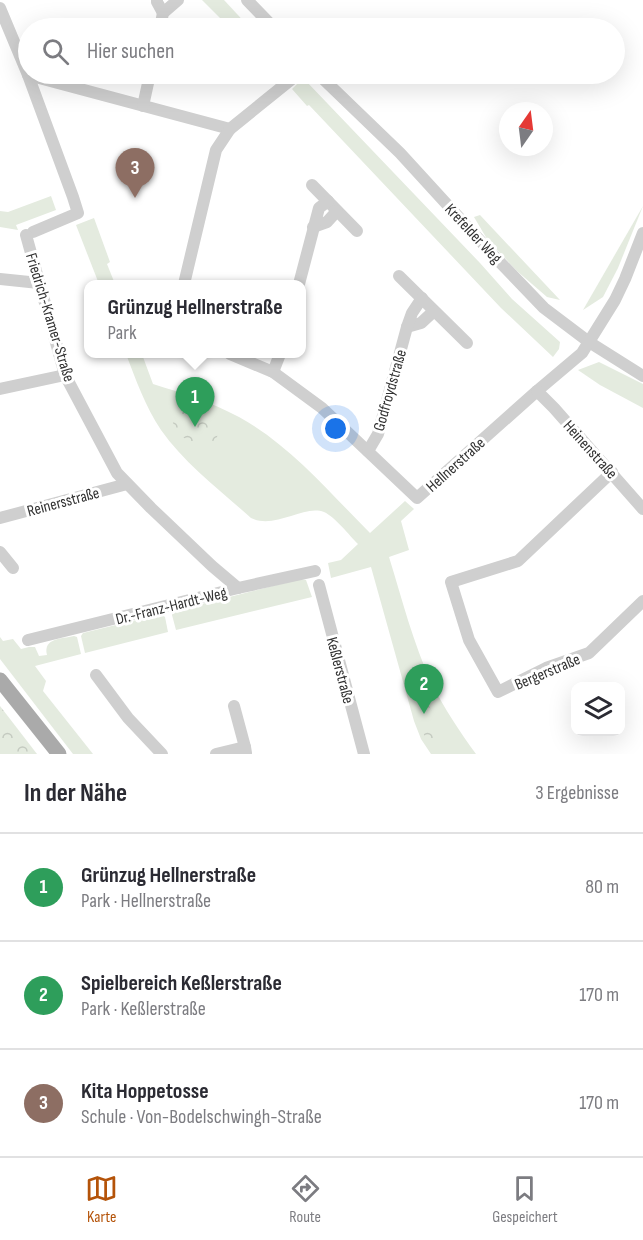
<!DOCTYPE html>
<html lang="de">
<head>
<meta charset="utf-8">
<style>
  body { margin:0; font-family:"Sofia Sans Condensed",sans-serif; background:#f2f2f3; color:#2b2b33 }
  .controls { position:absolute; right:18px; bottom:18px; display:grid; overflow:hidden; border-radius:12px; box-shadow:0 6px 24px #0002 }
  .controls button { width:54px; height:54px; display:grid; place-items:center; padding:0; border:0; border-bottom:2px solid #e1e1e2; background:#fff; color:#2b2b33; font:30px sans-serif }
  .compass { position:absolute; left:499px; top:102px; width:54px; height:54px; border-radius:50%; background:#fff; box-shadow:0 6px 24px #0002; rotate:14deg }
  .you { position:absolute; left:336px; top:429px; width:21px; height:21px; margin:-15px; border:4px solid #fff; border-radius:50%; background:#1a73e8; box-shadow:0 0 0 9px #1a73e833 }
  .badge { display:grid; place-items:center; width:39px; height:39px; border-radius:50%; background:#b45309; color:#fff; font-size:20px; font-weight:700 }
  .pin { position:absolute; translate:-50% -50px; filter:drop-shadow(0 2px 3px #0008) }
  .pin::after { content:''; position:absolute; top:32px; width:21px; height:18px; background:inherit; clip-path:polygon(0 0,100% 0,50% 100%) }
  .popup { position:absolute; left:84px; top:280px; width:222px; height:78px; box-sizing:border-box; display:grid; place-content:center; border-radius:12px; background:#fff; filter:drop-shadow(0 2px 4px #0005); font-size:20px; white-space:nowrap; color:#7c7c81 }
  .popup b { font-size:22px; color:#2b2b33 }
  .popup::after { content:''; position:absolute; left:50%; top:100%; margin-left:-12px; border:12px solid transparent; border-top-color:#fff }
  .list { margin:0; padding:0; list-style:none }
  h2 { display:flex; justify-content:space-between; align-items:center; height:78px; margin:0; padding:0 24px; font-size:26px }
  h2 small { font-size:20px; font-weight:400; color:#7c7c81 }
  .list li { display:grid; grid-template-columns:39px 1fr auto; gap:18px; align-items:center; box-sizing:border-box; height:108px; padding:0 24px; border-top:2px solid #e1e1e2 }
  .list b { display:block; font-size:22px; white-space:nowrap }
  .list p { margin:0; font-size:20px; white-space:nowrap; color:#7c7c81 }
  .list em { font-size:20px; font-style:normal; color:#7c7c81 }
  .icon { flex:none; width:33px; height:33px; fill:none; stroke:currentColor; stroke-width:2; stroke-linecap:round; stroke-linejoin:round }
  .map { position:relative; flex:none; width:643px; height:754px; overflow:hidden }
  .search { position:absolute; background:#fff; box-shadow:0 6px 24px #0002; left:18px; right:18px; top:18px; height:66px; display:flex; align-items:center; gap:15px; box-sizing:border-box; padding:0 21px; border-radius:33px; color:#7c7c81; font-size:22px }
  .sheet { height:402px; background:#fff }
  nav { display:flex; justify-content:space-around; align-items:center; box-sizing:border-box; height:84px; border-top:2px solid #e1e1e2; background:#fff; font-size:16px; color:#7c7c81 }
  nav a { display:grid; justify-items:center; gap:3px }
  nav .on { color:#b45309 }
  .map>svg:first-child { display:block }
  .grass { fill:#e4ebdf }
  .park { fill:url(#park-crowns) }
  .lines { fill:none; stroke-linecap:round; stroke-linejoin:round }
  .minor { stroke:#cfcfcf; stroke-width:12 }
  .major { stroke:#aaa; stroke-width:15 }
  .labels { text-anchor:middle; stroke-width:6; stroke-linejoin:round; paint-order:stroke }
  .street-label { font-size:16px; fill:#323232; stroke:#fff }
</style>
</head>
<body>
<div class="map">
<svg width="643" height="754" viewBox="0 0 643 754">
  <defs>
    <pattern id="park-crowns" width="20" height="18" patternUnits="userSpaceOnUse" patternTransform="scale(1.5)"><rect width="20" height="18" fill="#e4ebdf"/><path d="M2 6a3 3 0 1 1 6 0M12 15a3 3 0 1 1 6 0" fill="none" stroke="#c4cac0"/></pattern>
  </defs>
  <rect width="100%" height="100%" fill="#fff"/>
  <g class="grass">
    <polygon points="202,0 224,0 250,28 230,28"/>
    <polygon points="306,81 480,263 512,299 560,342 559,349 553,357 501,308 309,105 307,106 292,89 298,83"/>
    <polygon points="51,196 56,210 16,225 18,230 0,227 0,211 8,212"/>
    <polygon points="643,206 618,268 603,297 583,310"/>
    <polygon points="480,215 560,300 547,297 517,271 487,239 474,217"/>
    <polygon points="94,218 110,262 107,264 115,284 99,284 76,225"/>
    <path d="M 126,354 L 144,354 L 143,357 L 153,384 C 182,393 211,402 239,417 C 290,445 329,492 370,533 L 405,501 L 414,509 L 401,521 L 409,550 L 389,557 C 402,599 413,643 432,684 C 444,708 460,732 476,754 L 431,754 L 421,739 L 414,721 L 371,567 L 331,578 L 328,563 L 341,560 L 358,544 C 349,535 335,517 324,512 C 304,504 275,530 251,518 C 221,491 184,463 161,430 C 145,406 136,380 126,354 Z"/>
    <polygon points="599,362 643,384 643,408 600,385 578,370"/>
    <polygon points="300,579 306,580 312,597 176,630 172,615 174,611"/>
    <polygon points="161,614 165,617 168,632 85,653 81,636 83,633"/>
    <path d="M 74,636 L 77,637 L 81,654 L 35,666 L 46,681 L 43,691 L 93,754 L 73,754 L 0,659 L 0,637 L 3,641 L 13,639 L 21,649 L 29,647 L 35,647 L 39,656 L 47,655 C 43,638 61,639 74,636 Z"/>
  </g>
  <g class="park">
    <path d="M 184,411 C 194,411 203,414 210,421 C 239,448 177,455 172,418 L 174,415 Z"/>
    <polygon points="424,694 441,734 432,748 420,728 413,699"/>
    <polygon points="0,706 37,754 0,754"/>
  </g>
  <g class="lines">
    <g class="minor">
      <polyline points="157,0 157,2 163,13"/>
      <polyline points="247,0 274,28"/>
      <polyline points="0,8 28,75 73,197 78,213 33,232"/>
      <polyline points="160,28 163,13 178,0"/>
      <polyline points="318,74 400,153 496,258 544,308 589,342 643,376"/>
      <polyline points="28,75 230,129"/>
      <polyline points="143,106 150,74"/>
      <polyline points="312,185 357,231"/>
      <polyline points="313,227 327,222 337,211"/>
      <polyline points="26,235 65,375 117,473 151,508 212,566 238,588"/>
      <polyline points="399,276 467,343"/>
      <polyline points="0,279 39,283"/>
      <polyline points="184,284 216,150 230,129 298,74"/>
      <polyline points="299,284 319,208 328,201"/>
      <polyline points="407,327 421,323 434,311"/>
      <polyline points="230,354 273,372 322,408 417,498 537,391 582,353 615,300 625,279 643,233"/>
      <polyline points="273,372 280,354"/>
      <polyline points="0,389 65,375"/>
      <polyline points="537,391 554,408 643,509"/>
      <polyline points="368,451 378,434 407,327 412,313 422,298"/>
      <polyline points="612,472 518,561 451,582 469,640 498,692 546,668 589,653 643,601"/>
      <polyline points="0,518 127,484"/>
      <polyline points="0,552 13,568"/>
      <polyline points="319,585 364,754"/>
      <polyline points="28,640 238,588 315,571"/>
      <polyline points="96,675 128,718 162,754"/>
      <polyline points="234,706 245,747"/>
      <polyline points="216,754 245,747 246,753"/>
    </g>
    <polyline class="major" points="0,680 59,754"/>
  </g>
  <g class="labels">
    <g class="street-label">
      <text transform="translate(474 233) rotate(47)" y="6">Krefelder Weg</text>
      <text transform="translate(51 317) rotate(73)" y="6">Friedrich-Kramer-Straße</text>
      <text transform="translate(389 390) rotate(-74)" y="6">Godfroydstraße</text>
      <text transform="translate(591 449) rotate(48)" y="6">Heinenstraße</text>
      <text transform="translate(455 464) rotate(-42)" y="6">Hellnerstraße</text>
      <text transform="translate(63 501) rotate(-15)" y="6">Reinersstraße</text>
      <text transform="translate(171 605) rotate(-14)" y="6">Dr.-Franz-Hardt-Weg</text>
      <text transform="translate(341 670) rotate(75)" y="6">Keßlerstraße</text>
      <text transform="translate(547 671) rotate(-23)" y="6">Bergerstraße</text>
    </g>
  </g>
</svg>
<div class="controls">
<button><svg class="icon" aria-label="layers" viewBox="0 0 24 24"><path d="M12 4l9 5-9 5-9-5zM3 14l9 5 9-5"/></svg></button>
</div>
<svg class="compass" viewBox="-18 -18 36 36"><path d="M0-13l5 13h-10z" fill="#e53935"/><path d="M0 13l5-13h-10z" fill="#7c7c81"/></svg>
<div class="you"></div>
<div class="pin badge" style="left:195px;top:427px;background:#2e9e5b">1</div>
<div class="popup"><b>Grünzug Hellnerstraße</b>Park</div>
<div class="pin badge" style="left:424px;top:714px;background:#2e9e5b">2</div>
<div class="pin badge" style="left:135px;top:198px;background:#8d6e63">3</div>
<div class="search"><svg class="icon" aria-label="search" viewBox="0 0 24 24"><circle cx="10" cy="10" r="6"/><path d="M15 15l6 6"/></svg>Hier suchen</div>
</div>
<section class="sheet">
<h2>In der Nähe<small>3 Ergebnisse</small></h2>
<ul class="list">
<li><span class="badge" style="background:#2e9e5b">1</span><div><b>Grünzug Hellnerstraße</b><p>Park · Hellnerstraße</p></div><em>80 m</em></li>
<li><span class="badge" style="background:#2e9e5b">2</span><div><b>Spielbereich Keßlerstraße</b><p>Park · Keßlerstraße</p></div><em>170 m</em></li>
<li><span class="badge" style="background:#8d6e63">3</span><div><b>Kita Hoppetosse</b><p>Schule · Von-Bodelschwingh-Straße</p></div><em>170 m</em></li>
</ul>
</section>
<nav>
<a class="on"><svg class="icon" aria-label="map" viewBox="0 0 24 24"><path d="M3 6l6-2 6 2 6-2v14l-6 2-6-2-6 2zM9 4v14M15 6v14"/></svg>Karte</a>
<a><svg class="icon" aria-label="directions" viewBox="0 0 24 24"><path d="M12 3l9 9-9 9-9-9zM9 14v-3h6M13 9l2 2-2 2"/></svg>Route</a>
<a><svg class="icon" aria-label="saved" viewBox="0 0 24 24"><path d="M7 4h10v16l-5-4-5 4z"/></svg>Gespeichert</a>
</nav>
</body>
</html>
